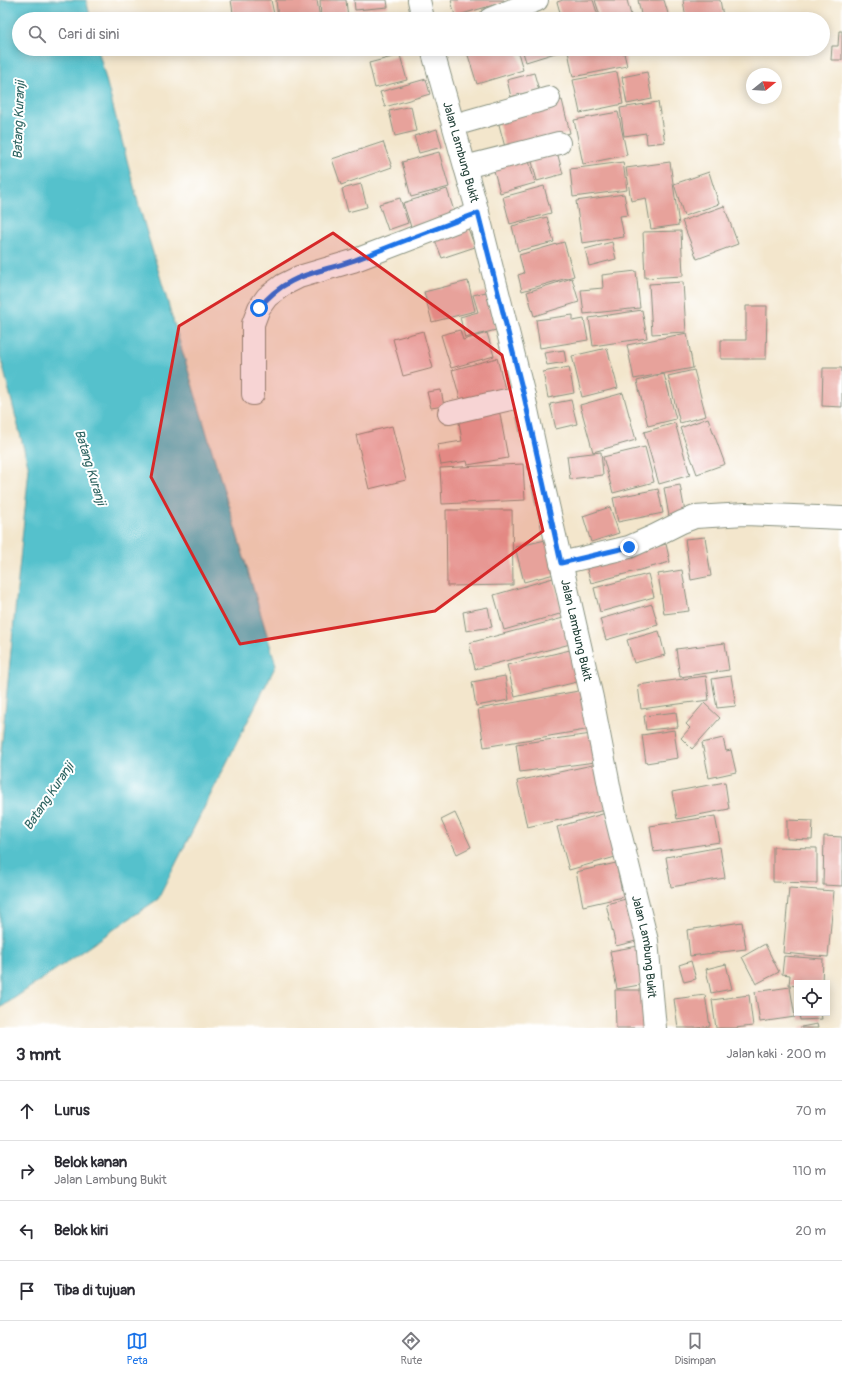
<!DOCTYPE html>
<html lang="id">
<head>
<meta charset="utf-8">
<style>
  body { margin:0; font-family:Pangolin,sans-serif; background:#f7f7f7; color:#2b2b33 }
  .controls { position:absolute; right:12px; bottom:12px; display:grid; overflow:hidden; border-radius:0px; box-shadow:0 2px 10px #0003 }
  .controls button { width:36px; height:36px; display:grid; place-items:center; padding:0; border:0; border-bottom:1px solid #e1e1e2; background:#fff; color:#2b2b33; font:20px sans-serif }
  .compass { position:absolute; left:746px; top:68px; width:36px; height:36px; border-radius:50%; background:#fff; box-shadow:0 2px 10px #0003; rotate:72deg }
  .stop { position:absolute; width:12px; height:12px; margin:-9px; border:3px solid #1a73e8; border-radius:50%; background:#fff }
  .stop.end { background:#1a73e8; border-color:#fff; box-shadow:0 1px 4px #0008 }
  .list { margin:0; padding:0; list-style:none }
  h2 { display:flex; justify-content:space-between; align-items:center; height:52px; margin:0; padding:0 16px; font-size:17px }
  h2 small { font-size:13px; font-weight:400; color:#7c7c81 }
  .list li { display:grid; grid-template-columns:26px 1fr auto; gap:12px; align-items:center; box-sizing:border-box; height:60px; padding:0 16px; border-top:1px solid #e1e1e2 }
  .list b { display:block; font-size:15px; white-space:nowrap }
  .list p { margin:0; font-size:13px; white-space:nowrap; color:#7c7c81 }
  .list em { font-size:13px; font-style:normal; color:#7c7c81 }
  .icon { flex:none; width:22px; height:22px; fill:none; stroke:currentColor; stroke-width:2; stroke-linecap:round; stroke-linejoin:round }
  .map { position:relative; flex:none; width:842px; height:1028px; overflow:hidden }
  .search { position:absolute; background:#fff; box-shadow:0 2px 10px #0003; left:12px; right:12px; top:12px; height:44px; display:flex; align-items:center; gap:10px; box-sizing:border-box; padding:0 14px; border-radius:22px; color:#7c7c81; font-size:15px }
  .sheet { height:292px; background:#fff }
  nav { display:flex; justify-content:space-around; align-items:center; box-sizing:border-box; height:56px; border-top:1px solid #e1e1e2; background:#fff; font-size:11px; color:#7c7c81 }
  nav a { display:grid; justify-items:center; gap:2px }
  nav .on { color:#1a73e8 }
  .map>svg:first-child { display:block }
  .water { fill:#54c1cc; stroke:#3a7f80 }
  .building { fill:#e7a29b }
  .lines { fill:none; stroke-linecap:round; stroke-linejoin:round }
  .minor-casing { stroke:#899280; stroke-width:24 }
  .tertiary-casing { stroke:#899280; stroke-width:24 }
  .minor { stroke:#fff; stroke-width:22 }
  .tertiary { stroke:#fff; stroke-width:22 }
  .route { stroke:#1a73e8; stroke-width:5 }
  .marked { fill:#d62828; fill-opacity:0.2; stroke:#d62828; stroke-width:3; stroke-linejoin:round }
  .labels { text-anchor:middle; stroke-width:4; stroke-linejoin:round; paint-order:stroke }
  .street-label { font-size:12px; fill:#1f3d34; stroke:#fff }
  .water-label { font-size:13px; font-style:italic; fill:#2f6562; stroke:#fff }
</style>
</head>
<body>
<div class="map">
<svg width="842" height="1028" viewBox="0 0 842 1028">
  <rect width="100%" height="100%" fill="#fff"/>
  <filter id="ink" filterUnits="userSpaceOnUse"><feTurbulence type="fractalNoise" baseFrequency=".025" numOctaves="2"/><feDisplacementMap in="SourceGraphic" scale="8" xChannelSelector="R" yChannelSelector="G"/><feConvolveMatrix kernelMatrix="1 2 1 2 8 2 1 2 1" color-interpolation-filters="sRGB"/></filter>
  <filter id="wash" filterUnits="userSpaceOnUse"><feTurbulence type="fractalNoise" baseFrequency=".012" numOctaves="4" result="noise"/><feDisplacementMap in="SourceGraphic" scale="16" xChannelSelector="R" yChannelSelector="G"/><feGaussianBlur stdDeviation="0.9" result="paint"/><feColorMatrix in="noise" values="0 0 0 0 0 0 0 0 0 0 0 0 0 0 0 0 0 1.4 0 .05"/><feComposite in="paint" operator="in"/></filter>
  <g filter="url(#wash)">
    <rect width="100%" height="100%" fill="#f3e6cc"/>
    <polygon class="water" points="0,0 86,0 91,19 19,19 19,49 98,49 139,206 276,665 158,899 0,1008 0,762 29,469 0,355"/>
    <g id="blocks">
      <g class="building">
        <polygon points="231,0 271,0 275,19 234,19"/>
        <polygon points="276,0 317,0 320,19 278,19"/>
        <polygon points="320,0 346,0 348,19 321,19"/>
        <polygon points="354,0 387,0 388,7 355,10"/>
        <polygon points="451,0 504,0 504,2 455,16"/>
        <polygon points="563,0 593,0 599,19 562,19 557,2"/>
        <polygon points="595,0 627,0 632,19 601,19"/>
        <polygon points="638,0 664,0 669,17 662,19 642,19"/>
        <polygon points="683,0 720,0 723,16 706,19 686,19"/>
        <polygon points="541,15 542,19 529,19"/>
        <polygon points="839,31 842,31 842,60 831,60 832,46 838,46"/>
        <polygon points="466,49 517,49 523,70 477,84"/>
        <polygon points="522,49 568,49 526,62"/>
        <polygon points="579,49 623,49 627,66 573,77 568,51"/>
        <polygon points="400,55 407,80 375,88 369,63"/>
        <polygon points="617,72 623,104 580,113 573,80"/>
        <polygon points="647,72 652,99 627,104 622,77"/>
        <polygon points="534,73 539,90 511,97 507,80"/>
        <polygon points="426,79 430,94 385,107 380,92"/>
        <polygon points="562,100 570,133 506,151 497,117"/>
        <polygon points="658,102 665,142 647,144 646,133 624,136 620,108"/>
        <polygon points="411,106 416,131 395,136 389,111"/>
        <polygon points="618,112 627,155 583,164 574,120"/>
        <polygon points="437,129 442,147 419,153 414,136"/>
        <polygon points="383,142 392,167 341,185 332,159"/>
        <polygon points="439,152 449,187 411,197 402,162"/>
        <polygon points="557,152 563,174 537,181 530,154"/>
        <polygon points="527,153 535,183 500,193 492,163"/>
        <polygon points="623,162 627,190 573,197 570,169"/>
        <polygon points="670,162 679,225 651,229 646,198 631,201 626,168"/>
        <polygon points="709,172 719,204 684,216 674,184"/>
        <polygon points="361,184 367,207 348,212 342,189"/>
        <polygon points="544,186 551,213 510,224 503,197"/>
        <polygon points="447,189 455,214 411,227 403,203"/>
        <polygon points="624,194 628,215 620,216 624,237 582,243 576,201"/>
        <polygon points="400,198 408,223 388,230 379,204"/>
        <polygon points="724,206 738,244 697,259 682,221"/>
        <polygon points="547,217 554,242 518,251 512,226"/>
        <polygon points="466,223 475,247 442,258 433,235"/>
        <polygon points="681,231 683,276 645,278 643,232"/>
        <polygon points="564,242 574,276 522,291 518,275 524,273 519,255"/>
        <polygon points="612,242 616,259 589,266 585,249"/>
        <polygon points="636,271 640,308 584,314 581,290 603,288 602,275"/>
        <polygon points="572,278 579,302 534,316 527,292"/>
        <polygon points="468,281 475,311 432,322 424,292"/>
        <polygon points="683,282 686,332 652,334 649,284"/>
        <polygon points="486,292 496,330 465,338 460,317 478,312 473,295"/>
        <polygon points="746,306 767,306 766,359 721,359 721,340 746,340"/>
        <polygon points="642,310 647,338 593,346 589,318"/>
        <polygon points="573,315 573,321 584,319 588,340 540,348 536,320"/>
        <polygon points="460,330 463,340 487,333 494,356 451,368 441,335"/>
        <polygon points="423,331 433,368 403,376 393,339"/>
        <polygon points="687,333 693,368 634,379 627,345"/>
        <polygon points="607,348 618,388 582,397 572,356"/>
        <polygon points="564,350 566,362 547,365 544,353"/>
        <polygon points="497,358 505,389 461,402 452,370"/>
        <polygon points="569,367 574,393 548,398 543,372"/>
        <polygon points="823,368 842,368 842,407 822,406"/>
        <polygon points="694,370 706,416 680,423 668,376"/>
        <polygon points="664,374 676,419 648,426 637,381"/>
        <polygon points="441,390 444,406 431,408 427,392"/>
        <polygon points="623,393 636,440 593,452 580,405"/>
        <polygon points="571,400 577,424 556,429 550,404"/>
        <polygon points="499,409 508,458 468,465 467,461 441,465 437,445 462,441 458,416"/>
        <polygon points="708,418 725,464 697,474 680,428"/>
        <polygon points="675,423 690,475 659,484 644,432"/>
        <polygon points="392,426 406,480 369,489 356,435"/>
        <polygon points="645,447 654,482 613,493 603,457"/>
        <polygon points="601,452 603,475 570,479 567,456"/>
        <polygon points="523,464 525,500 442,504 440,468"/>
        <polygon points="680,485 685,512 669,516 664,488"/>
        <polygon points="658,489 663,513 618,522 613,498"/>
        <polygon points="610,507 619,533 591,542 583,516"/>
        <polygon points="446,510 512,510 513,585 447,586"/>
        <polygon points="705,537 711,576 691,580 685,539"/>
        <polygon points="550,539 558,573 524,582 515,547"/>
        <polygon points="666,544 670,562 591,583 586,566"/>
        <polygon points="682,570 689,611 664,614 658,574"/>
        <polygon points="648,574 654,597 600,612 594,588"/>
        <polygon points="553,578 563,613 504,630 494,595"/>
        <polygon points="652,604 658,625 606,640 600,619"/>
        <polygon points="488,607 492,627 466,631 463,612"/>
        <polygon points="567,617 574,643 475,669 469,643"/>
        <polygon points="659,631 665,655 634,663 627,640"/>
        <polygon points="725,643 729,670 680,677 676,649"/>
        <polygon points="574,649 581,681 515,697 507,665"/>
        <polygon points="505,676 509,700 476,706 472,682"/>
        <polygon points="706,676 709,700 641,709 638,685"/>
        <polygon points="731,676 736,706 717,708 712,679"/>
        <polygon points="584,690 591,729 484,747 478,709"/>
        <polygon points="704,703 720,718 692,749 681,738 690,728 686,724"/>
        <polygon points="676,712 678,727 646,730 644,716"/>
        <polygon points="674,730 678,758 646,763 642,735"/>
        <polygon points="592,734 595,762 520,772 516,744"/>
        <polygon points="723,738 726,751 731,750 736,772 709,778 702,743"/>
        <polygon points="597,764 606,810 527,827 517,781"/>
        <polygon points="725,782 729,809 677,819 672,792"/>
        <polygon points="455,813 471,847 457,854 441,820"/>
        <polygon points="606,813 619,856 569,870 557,827"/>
        <polygon points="715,816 720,842 654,852 650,826"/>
        <polygon points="787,820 813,821 812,840 787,839"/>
        <polygon points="824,836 842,837 842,886 823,885"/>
        <polygon points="720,847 725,878 671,887 666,857"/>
        <polygon points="773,847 817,848 817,883 773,882"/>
        <polygon points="616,863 623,897 583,906 576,872"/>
        <polygon points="789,888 834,891 828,957 783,953"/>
        <polygon points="630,898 640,940 616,946 606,904"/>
        <polygon points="742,922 746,949 690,956 687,930"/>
        <polygon points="765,944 779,972 756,984 742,957"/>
        <polygon points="638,946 645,984 617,989 610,951"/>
        <polygon points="784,956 823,959 822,983 797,983 797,986 789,985 790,975 782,974"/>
        <polygon points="691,961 696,979 684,982 679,965"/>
        <polygon points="726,964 732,989 711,993 706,969"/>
        <polygon points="790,987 795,1017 760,1022 755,992"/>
        <polygon points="615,990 646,990 647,1028 616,1028"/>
        <polygon points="705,995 710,1026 698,1028 678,1028 674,999"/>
        <polygon points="749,995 753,1026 735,1028 716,1028 712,1000"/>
        <polygon points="799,1013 821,1013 822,1019 800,1020"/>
        <polygon points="817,1024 818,1028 801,1028 801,1027"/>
      </g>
    </g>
  </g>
  <g filter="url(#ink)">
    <use href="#blocks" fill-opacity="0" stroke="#899280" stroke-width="1"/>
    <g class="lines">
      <g class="minor-casing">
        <g id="minor">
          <polyline points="490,19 537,0"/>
          <polyline points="454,125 549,98"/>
          <polyline points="465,167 559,143"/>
          <polyline points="253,394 253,324 259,308 267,297 283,285 299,277 353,261 478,213"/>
          <polyline points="449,413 524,396"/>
        </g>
      </g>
      <g class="tertiary-casing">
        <g id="tertiary">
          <polyline points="419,0 423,19"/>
          <path id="s1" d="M 432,49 L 478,213 L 524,396 L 539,466 L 592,698 L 612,801 L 647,941 L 655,1028"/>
          <polyline points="561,563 629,547 654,536 682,522 695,517 745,514 842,518"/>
        </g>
      </g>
      <use href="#minor" class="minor"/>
      <use href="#tertiary" class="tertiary"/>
    </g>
  </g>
  <g class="lines" filter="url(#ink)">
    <path class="route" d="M 259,308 C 287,273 316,274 355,260 C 396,244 437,228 478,213 L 524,396 L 561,563 L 629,547"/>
  </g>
  <path class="marked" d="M 333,233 L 502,355 L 543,531 L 435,611 L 240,644 L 151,477 L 179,326 Z"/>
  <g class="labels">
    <g class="street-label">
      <text dy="4" stroke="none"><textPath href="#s1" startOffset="107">Jalan Lambung Bukit</textPath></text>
      <text dy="4" stroke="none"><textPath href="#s1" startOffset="599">Jalan Lambung Bukit</textPath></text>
      <text dy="4" stroke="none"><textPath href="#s1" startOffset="923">Jalan Lambung Bukit</textPath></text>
    </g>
    <g class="water-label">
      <text transform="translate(18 120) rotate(-88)" y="5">Batang Kuranji</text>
      <text transform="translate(91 467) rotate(73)" y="5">Batang Kuranji</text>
      <text transform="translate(48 796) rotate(-56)" y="5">Batang Kuranji</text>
    </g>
  </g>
</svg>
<div class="controls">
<button><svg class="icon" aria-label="locate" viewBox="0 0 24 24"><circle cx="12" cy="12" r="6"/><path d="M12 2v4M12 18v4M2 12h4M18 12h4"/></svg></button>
</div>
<svg class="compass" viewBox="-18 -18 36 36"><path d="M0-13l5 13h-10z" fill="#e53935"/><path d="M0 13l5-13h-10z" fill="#7c7c81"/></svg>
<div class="stop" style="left:259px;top:308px"></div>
<div class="stop end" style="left:629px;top:547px"></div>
<div class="search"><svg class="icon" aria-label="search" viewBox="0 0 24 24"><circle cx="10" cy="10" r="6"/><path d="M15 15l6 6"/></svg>Cari di sini</div>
</div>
<section class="sheet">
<h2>3 mnt<small>Jalan kaki · 200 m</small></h2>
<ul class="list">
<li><svg class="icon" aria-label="ahead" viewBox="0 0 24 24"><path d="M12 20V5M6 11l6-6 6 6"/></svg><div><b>Lurus</b></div><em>70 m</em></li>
<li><svg class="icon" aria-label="right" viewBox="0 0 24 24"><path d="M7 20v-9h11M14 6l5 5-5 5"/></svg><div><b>Belok kanan</b><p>Jalan Lambung Bukit</p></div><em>110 m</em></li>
<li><svg class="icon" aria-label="left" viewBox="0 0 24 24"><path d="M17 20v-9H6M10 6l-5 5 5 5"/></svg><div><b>Belok kiri</b></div><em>20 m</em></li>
<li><svg class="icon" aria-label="arrive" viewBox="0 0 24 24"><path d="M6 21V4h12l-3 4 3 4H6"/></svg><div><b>Tiba di tujuan</b></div></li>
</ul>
</section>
<nav>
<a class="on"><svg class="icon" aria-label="map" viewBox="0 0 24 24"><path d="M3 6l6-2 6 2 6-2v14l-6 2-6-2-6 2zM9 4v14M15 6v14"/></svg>Peta</a>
<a><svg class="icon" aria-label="directions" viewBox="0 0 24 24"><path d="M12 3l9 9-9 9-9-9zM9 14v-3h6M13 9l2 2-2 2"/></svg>Rute</a>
<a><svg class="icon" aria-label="saved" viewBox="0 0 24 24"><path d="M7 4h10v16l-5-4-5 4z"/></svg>Disimpan</a>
</nav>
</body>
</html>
